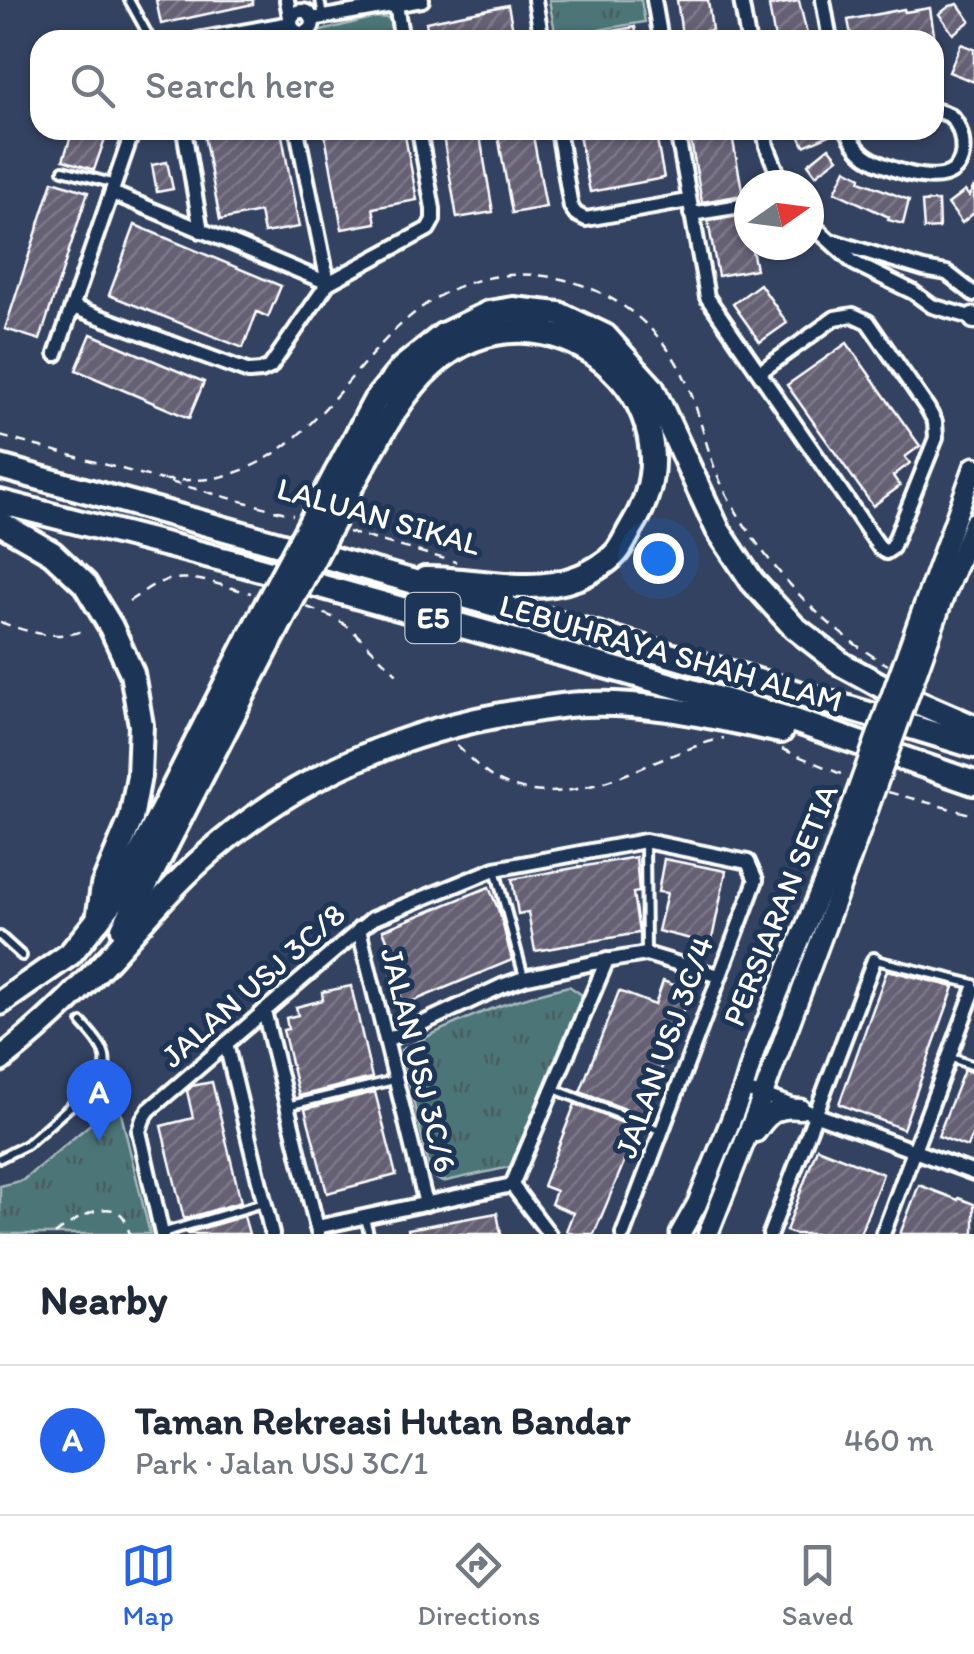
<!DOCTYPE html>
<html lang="en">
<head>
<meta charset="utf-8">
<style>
  body { margin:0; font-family:Itim,sans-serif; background:#f2f2f3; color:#1f2937 }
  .compass { position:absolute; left:734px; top:170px; width:90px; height:90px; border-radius:50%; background:#fff; box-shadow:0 2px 8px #0004; rotate:76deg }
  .you { position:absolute; left:658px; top:558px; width:35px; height:35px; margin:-25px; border:8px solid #fff; border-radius:50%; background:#1a73e8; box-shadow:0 0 0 15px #1a73e833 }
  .badge { display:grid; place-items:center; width:65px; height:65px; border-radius:50%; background:#2563eb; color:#fff; font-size:32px; font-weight:700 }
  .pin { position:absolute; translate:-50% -82px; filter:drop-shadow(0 2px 5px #0008) }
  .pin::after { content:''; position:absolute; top:52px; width:35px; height:30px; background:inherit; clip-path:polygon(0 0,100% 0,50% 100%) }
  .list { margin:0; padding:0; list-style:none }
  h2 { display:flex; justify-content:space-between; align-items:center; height:130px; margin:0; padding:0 40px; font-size:42px }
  h2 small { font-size:32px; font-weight:400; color:#747a83 }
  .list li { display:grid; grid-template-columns:65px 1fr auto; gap:30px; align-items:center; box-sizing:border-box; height:150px; padding:0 40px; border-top:2px solid #e0e1e3 }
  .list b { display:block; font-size:38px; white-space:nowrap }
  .list p { margin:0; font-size:32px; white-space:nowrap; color:#747a83 }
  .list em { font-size:32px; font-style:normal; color:#747a83 }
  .icon { flex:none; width:55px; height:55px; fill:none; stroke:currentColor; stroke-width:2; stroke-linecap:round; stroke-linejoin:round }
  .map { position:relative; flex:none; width:974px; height:1234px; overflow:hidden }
  .search { position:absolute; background:#fff; box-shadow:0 2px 8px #0004; left:30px; right:30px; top:30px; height:110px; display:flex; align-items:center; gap:25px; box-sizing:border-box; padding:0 35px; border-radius:30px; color:#747a83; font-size:38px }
  .sheet { height:280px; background:#fff }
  nav { display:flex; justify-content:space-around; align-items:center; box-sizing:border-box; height:140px; border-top:2px solid #e0e1e3; background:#fff; font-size:28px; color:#747a83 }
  nav a { display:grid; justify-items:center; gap:5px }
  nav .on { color:#2563eb }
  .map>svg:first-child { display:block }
  .park { fill:url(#park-tufts); stroke:#a6babb; stroke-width:2.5 }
  .building { fill:url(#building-hatch); stroke:#fff; stroke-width:2.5 }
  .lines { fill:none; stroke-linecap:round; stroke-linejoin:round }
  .lane-casing { stroke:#fff; stroke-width:14 }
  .street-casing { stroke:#fff; stroke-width:20 }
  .secondary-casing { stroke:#fff; stroke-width:25 }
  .highway-casing { stroke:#fff; stroke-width:30 }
  .path { stroke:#fff; stroke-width:2.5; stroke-dasharray:10 8; stroke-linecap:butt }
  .lane { stroke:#1d3557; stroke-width:6 }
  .street { stroke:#1d3557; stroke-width:12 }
  .secondary { stroke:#1d3557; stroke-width:18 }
  .highway { stroke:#1d3557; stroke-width:22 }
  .secondary-bridge-casing { stroke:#fff; stroke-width:25; stroke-linecap:butt }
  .highway-bridge-casing { stroke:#fff; stroke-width:30; stroke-linecap:butt }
  .secondary-bridge { stroke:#1d3557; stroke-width:18 }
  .highway-bridge { stroke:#1d3557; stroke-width:22 }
  .labels { text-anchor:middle; stroke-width:10; stroke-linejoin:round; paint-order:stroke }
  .shield { fill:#1d3557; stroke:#bbc2cd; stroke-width:2.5 }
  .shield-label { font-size:30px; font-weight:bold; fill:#fff }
  .street-label { font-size:32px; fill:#fff; stroke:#1d3557 }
</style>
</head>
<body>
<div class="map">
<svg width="974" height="1234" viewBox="0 0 974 1234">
  <defs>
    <pattern id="park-tufts" width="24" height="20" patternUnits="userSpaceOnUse" patternTransform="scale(2.5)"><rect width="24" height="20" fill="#4c7477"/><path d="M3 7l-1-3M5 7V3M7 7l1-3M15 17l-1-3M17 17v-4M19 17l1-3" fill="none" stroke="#4c5c5d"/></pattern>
    <pattern id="building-hatch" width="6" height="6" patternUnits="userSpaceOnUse" patternTransform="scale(2.5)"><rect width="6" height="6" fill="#666174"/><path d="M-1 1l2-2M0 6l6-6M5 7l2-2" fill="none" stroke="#7d7989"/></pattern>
  </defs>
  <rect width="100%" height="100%" fill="#334260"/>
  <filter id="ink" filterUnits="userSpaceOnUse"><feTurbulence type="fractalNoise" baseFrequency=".01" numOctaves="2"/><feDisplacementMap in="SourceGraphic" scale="20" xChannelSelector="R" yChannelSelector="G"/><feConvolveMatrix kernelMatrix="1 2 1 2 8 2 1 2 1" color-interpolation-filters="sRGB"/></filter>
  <g filter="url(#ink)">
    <g class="park">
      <polygon points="549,0 641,0 645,22 556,37"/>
      <polygon points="375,17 389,18 394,40 298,40 298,37"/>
      <path d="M 569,986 L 582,995 L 510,1167 L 442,1182 L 431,1175 L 401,1050 C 458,1020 507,1000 569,986 Z"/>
      <polygon points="118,1101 150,1234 0,1234 0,1186 23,1180"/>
    </g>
    <g class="building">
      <polygon points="156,0 253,0 253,4 161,24"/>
      <polygon points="677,0 708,0 712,30 682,35"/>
      <polygon points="799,1 808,38 775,40 769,6"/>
      <polygon points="958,4 970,21 953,34 939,14 950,6"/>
      <polygon points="508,5 515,40 429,40 426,22"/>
      <polygon points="930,8 934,34 909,37 910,40 852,40 848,20 904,9 905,12"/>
      <polygon points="635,27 638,40 591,40 591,35"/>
      <polygon points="961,44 974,49 974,82 949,72"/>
      <polygon points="73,130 108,130 94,170 63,160"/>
      <polygon points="203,130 281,130 299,227 264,233 260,212 220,220"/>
      <polygon points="324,130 404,130 417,200 373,208 376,223 342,229"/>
      <polygon points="442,130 479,130 493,212 457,218"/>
      <polygon points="497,130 532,130 546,207 512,213"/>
      <polygon points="578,130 655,130 664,178 590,192"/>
      <polygon points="689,130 731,130 743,195 702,202"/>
      <polygon points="804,130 837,130 837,132 804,146 798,133"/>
      <polygon points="829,147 838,158 816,175 808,164"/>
      <polygon points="167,162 173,189 157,192 152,165"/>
      <polygon points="846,169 861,177 860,181 909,200 903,224 888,220 889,217 835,192"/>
      <polygon points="53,181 88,192 40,340 5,329"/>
      <polygon points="974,186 974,213 962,223 948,204 965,191 969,196"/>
      <polygon points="938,201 939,228 924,229 922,202"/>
      <polygon points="746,215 749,245 751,245 756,269 718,276 708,221"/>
      <polygon points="135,225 281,286 268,317 257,312 243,348 109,295"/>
      <polygon points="760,284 787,323 760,342 733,304"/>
      <polygon points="91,334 204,382 189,418 76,370"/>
      <polygon points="847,343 920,446 905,457 910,463 893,476 900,486 873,506 787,385"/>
      <polygon points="636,857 639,892 633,893 639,933 535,951 528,912 518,914 512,879"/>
      <polygon points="664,859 726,871 711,944 658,931 667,893 658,892"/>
      <polygon points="489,887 500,914 512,960 404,1005 392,976 400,972 383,930"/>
      <polygon points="887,970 954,987 903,1129 839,1104"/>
      <polygon points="663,981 690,991 644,1116 580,1092 619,991 655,1005"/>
      <polygon points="351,986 372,1078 299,1096 283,1030 288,1029 286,1018 298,1015 296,1007 323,1000 322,992"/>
      <polygon points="964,1070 974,1073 974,1130 967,1147 938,1136"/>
      <polygon points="212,1082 241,1202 184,1219 161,1126 193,1118 187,1091 192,1086"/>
      <polygon points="375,1092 396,1175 327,1193 305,1109"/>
      <polygon points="575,1104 638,1129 594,1234 573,1234 566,1231 573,1213 551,1204 556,1191 543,1186"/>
      <polygon points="817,1148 883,1174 860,1234 794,1234 786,1231"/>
      <polygon points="919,1185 958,1200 959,1198 974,1204 974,1234 900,1234"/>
      <polygon points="497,1213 501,1234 409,1234 408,1229"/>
      <polygon points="244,1216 249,1234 188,1234 187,1233"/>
    </g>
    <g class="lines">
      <g class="lane-casing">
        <g id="lane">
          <polyline points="129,0 151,40"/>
          <polyline points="320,0 323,16"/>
          <polyline points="63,170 115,184"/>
          <polyline points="645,841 646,953"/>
          <polyline points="495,869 524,977"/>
          <polyline points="0,936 22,956"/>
          <polyline points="876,960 974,984"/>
          <polyline points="949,1057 974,1066"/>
          <polyline points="554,1089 662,1131"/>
          <polyline points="287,1106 394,1080"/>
          <path d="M 0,1158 L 26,1145 L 99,1081 C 115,1057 99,1042 82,1023"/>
          <polyline points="365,1218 369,1234"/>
          <polyline points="162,1233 263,1203"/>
        </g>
      </g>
      <g class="street-casing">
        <g id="street">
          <polyline points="535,0 542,40"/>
          <polyline points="654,0 661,40"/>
          <polyline points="741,0 748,40"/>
          <polyline points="823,0 830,40"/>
          <polyline points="396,5 402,40"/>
          <circle cx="302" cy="22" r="11"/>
          <polyline points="312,19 422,0"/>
          <polyline points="197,40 291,23 287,0"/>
          <polyline points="184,130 201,231"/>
          <polyline points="297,130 328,283"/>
          <polyline points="558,130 571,207 576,214 586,219 688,201"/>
          <polyline points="677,130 707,297 880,548 886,552 892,548 936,438 935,422 928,409 868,322 853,315 835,318 760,372"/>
          <polyline points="764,130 767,146 782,185"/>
          <path d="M 847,130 C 852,140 856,148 865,155 C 882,168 934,186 953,171 C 969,159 963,125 949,115 C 945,113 938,111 934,110"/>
          <polyline points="112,193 328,283"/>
          <polyline points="691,214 747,205"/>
          <polyline points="809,222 854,263 913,292 932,306 974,318"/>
          <polyline points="835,242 924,269 947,273 974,294"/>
          <polyline points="73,307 249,372 261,371 270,367 328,283 428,229 433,220 433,209 419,130"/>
          <polyline points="56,354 133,130"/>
          <polyline points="359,929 426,1204"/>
          <polyline points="264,1011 318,1232"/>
          <polyline points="387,1040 502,986 524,978 593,963 646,954 719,976"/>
          <polyline points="226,1044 272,1234"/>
          <polyline points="743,1090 763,1095 974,1173"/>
          <polyline points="512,1185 549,1234"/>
          <polyline points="317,1227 512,1185 607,960"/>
          <polyline points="162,1234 139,1131 143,1119 149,1110 372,919 495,869 645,841 748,862 756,880 623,1234"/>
          <polyline points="770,1234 874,960"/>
          <polyline points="883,1234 974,990"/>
        </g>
      </g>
      <g class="secondary-casing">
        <g id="secondary">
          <polyline points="973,317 974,319"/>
          <polyline points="928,594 974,467"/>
          <polyline points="943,599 974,522"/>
          <path d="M 756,1132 C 768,1114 777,1106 800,1109"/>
          <polyline points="680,1234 697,1204 743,1090 756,1047 829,869"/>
          <polyline points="708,1234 763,1095 845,874"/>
        </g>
      </g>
      <g class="highway-casing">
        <g id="highway">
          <path d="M 0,467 C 326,556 651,647 974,746"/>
          <polyline points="336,474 375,401 402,368 443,335 489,313 513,309 559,314 605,336 652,388 718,530 752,581 794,627 843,665 889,690 974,727"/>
          <path d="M 352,485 C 376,444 397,397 433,365 C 544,266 711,401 631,528 C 626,536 622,547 615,554 C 607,563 588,574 576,578 C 529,596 474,578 425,579"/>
          <polyline points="0,502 245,565 626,672 789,719 974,783"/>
          <polyline points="0,523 52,553 85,584 111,627 132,673 141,725 139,776 131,819 103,886 98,920"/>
          <polyline points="123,929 269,644"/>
          <polyline points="0,1003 70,954 122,890 250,636"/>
          <path d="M 0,1060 C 40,1029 76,994 111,956 C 140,924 167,891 199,862 C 293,775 414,725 540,709 C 555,707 570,704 585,704 C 651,701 716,718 781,731"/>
        </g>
      </g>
      <g class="path">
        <polyline points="0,436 162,480"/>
        <path d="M 163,480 C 180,480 198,481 215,478 C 332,456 364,312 475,281 C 561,257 652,302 687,383 C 701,416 706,451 721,483 C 754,552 820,628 888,665"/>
        <polyline points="170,482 293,515"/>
        <polyline points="348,532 456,562"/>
        <path d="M 129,601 C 138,596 147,588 156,584 C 186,570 221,586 251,593"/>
        <polyline points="307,607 335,618 351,629 397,674"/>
        <path d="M 0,622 C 28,632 53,640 83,631"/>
        <path d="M 457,746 C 470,758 484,774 499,781 C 575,817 652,754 724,738"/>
        <polyline points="782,749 848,777"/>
        <polyline points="888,792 974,815"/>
        <path d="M 55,1234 C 70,1223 108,1195 124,1218 C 125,1219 129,1232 130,1234"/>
      </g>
      <use href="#lane" class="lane"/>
      <use href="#street" class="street"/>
      <use href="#secondary" class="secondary"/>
      <use href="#highway" class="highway"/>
      <g class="secondary-bridge-casing">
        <g id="secondary-bridge">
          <polyline points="829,869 928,594"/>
          <polyline points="845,874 943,599"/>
        </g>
      </g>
      <g class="highway-bridge-casing">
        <g id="highway-bridge">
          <polyline points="250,636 336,474"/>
          <polyline points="269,644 352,485"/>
        </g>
      </g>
      <use href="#secondary-bridge" class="secondary-bridge"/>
      <use href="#highway-bridge" class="highway-bridge"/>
    </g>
  </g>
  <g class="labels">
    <rect class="shield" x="405.5" y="593" width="55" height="50" rx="8"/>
    <g class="shield-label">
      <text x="433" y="628">E5</text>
    </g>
    <g class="street-label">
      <text transform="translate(379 516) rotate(16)" y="11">LALUAN SIKAL</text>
      <text transform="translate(671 653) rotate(16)" y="11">LEBUHRAYA SHAH ALAM</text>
      <text transform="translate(780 905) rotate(-68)" y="11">PERSIARAN SETIA</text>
      <text transform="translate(253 985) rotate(-41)" y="11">JALAN USJ 3C/8</text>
      <text transform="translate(664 1047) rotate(-70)" y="11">JALAN USJ 3C/4</text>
      <text transform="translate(419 1060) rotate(76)" y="11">JALAN USJ 3C/6</text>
    </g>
  </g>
</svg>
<svg class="compass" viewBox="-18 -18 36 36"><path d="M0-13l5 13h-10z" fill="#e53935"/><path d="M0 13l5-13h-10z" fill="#747a83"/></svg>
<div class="you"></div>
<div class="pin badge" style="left:99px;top:1141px">A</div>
<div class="search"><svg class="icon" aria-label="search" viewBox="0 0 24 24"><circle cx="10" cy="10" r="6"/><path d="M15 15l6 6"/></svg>Search here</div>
</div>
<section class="sheet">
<h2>Nearby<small></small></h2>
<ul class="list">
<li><span class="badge">A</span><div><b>Taman Rekreasi Hutan Bandar</b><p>Park · Jalan USJ 3C/1</p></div><em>460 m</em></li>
</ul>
</section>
<nav>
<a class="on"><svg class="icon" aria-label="map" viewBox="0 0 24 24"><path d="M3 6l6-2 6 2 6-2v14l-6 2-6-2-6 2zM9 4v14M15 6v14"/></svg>Map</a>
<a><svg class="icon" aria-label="directions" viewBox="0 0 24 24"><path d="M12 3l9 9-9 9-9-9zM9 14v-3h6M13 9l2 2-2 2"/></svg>Directions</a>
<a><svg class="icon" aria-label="saved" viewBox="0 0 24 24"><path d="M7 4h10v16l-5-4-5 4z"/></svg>Saved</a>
</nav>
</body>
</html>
